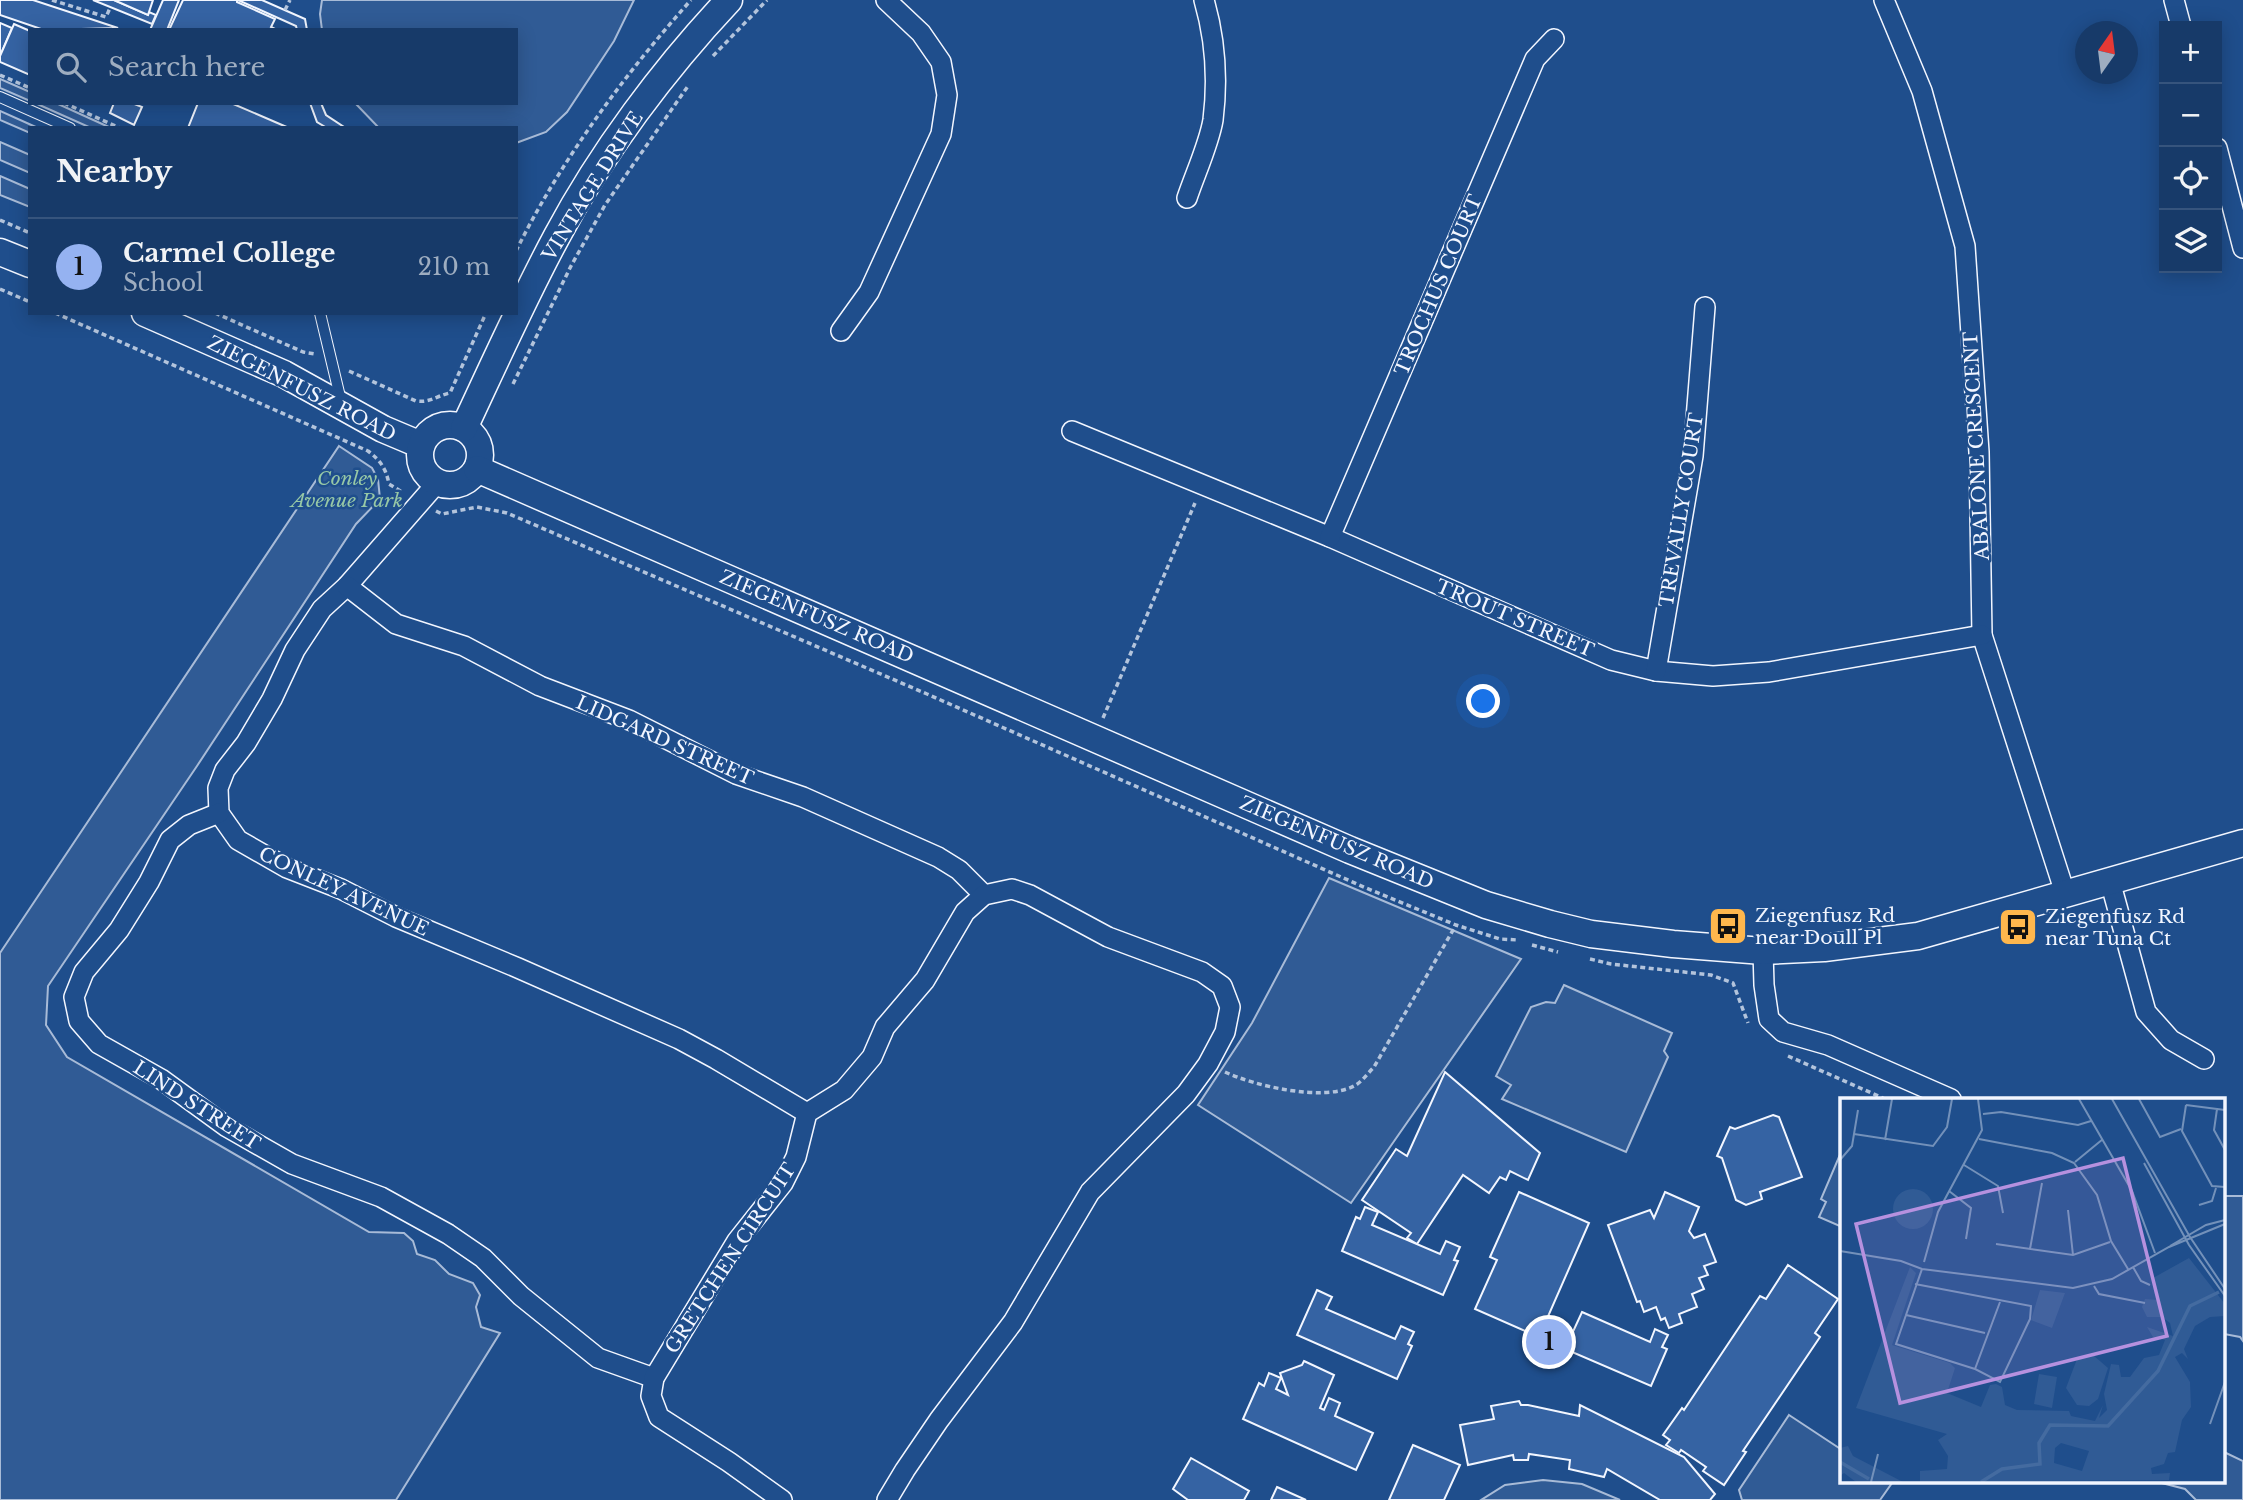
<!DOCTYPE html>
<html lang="en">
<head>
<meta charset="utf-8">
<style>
  body { margin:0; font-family:"Libre Baskerville",serif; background:#244571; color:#f1f3f6 }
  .controls { position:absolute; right:21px; top:21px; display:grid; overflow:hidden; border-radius:0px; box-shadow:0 4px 18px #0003 }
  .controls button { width:63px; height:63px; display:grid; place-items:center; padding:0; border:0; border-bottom:2px solid #36547d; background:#173a69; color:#f1f3f6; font:35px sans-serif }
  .compass { position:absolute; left:2075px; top:21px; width:63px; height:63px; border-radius:50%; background:#173a69; box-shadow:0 4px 18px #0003; rotate:14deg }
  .you { position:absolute; left:1484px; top:702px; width:24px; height:24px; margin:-18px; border:5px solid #fff; border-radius:50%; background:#1a73e8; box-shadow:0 0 0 10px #1a73e833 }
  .badge { display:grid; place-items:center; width:46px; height:46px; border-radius:50%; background:#95b2f1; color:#111; font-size:23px; font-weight:700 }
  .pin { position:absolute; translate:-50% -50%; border:4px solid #fff; box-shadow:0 2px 7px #0006 }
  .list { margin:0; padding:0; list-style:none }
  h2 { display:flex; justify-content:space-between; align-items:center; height:91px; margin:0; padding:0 28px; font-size:30px }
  h2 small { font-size:23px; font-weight:400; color:#9eadc0 }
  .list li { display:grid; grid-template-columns:46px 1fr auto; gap:21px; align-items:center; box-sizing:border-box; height:98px; padding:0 28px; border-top:2px solid #36547d }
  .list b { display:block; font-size:26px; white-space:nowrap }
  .list p { margin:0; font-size:23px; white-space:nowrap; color:#9eadc0 }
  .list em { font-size:23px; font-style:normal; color:#9eadc0 }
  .icon { flex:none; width:38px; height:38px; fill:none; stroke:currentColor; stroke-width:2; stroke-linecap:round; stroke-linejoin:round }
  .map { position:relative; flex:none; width:2243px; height:1500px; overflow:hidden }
  .search { position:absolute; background:#173a69; box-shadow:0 4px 18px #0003; left:28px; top:28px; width:490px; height:77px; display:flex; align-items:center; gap:18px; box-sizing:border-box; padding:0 24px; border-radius:0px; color:#9eadc0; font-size:26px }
  .panel { position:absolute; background:#173a69; box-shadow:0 4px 18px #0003; left:28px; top:126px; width:490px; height:189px; border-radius:0px }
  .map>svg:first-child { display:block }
  .built { fill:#305b95; stroke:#a8bbd7; stroke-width:2 }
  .building { fill:#3563a3; stroke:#f2f6ff; stroke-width:2 }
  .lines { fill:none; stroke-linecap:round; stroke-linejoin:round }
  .lane-casing { stroke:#f2f6ff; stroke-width:12 }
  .street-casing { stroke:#f2f6ff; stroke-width:22 }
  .secondary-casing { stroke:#f2f6ff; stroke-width:29 }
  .path { stroke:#b3c4dc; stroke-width:3.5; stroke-dasharray:5 3.5; stroke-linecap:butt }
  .lane { stroke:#1f4e8c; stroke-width:10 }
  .street { stroke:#1f4e8c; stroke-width:19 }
  .secondary { stroke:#1f4e8c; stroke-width:26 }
  .labels { text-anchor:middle; stroke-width:5; stroke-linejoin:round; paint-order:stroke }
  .street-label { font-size:19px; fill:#f2f6ff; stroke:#1f4e8c }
  .park-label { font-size:19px; font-style:italic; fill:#97c8a6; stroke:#1f4e8c }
  .poi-label { font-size:19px; fill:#f2f6ff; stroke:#1f4e8c; text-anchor:start }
  .inset-river { fill:none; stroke:#446ba0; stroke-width:3.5 }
  .inset-road { fill:none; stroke:#7391ba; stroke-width:2 }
  .view { fill:#b691df; fill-opacity:0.15; stroke:#b691df; stroke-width:3.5 }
  .inset-edge { fill:none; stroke:#f2f6ff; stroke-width:3.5 }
</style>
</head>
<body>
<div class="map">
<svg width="2243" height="1500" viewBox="0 0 2243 1500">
  <rect width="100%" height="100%" fill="#1f4e8c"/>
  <g class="built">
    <polygon points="322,0 634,0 614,41 567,112 546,132 516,143 516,128 379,128 355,103 516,103 516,30 322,30 320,14"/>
    <polygon points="0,79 30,92 30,101 0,88"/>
    <polygon points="35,103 56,103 111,128 91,128"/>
    <polygon points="0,111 38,128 30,128 30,133 0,120"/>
    <polygon points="0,142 30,155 30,173 0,160"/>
    <polygon points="0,176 30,189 30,207 0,195"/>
    <polygon points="339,446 372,468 378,479 380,499 356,524 197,766 48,986 46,1025 67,1057 369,1232 404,1233 413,1241 417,1254 435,1260 449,1274 473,1283 480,1295 476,1307 481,1327 500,1333 396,1500 0,1500 0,953"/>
    <polygon points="1329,878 1521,959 1351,1203 1198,1105 1252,1023"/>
    <polygon points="1564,985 1672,1033 1664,1051 1668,1057 1626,1152 1502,1099 1511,1085 1496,1076 1531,1007 1546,1002 1555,1003"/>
    <polygon points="1842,1150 1842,1227 1819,1217 1826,1202 1821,1199"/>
    <polygon points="2224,1196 2243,1196 2243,1341 2240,1337 2224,1334"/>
    <polygon points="1789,1415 1842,1450 1842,1481 1889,1481 1892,1483 1880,1500 1742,1500 1739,1490"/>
    <polygon points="2224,1452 2243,1461 2243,1500 2196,1500 2185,1489 2154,1481 2224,1481"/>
    <polygon points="1543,1480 1582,1484 1620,1500 1481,1500 1505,1485"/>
  </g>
  <g class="building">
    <polygon points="0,0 33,0 118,28 44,30 0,15"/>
    <polygon points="93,0 114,0 148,15 149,12 156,15 152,24"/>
    <polygon points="114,0 153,0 148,15"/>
    <polygon points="163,0 179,0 167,30 150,30"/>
    <polygon points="183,0 237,0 237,2 275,19 271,27 277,30 169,30"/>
    <polygon points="238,0 262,0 305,19 307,30 297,30 296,26"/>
    <polygon points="0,23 12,28 0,56"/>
    <polygon points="14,24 30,31 30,75 0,62 0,56"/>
    <polygon points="114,103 132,103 142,107 134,125 110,113"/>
    <polygon points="198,103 231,103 289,128 188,128"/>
    <polygon points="310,103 321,103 326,115 344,127 327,128 317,122"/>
    <polygon points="1445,1072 1540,1153 1528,1180 1510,1171 1506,1180 1500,1177 1489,1193 1463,1175 1417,1244 1407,1238 1411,1233 1362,1200 1396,1149 1407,1156"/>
    <polygon points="1773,1115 1779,1117 1802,1177 1760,1192 1762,1199 1746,1205 1736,1200 1722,1158 1717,1156 1730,1127 1735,1129"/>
    <polygon points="1519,1192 1589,1223 1539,1337 1475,1309 1497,1260 1490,1257"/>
    <polygon points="1665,1192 1699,1207 1689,1231 1694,1238 1705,1234 1716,1262 1704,1266 1708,1275 1699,1278 1704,1289 1692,1294 1697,1307 1679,1314 1682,1323 1669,1328 1665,1318 1661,1320 1656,1307 1644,1312 1640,1301 1637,1302 1608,1225 1650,1210 1654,1218"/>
    <polygon points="1365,1207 1378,1212 1372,1225 1440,1254 1446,1241 1460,1247 1454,1260 1458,1261 1443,1295 1342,1251 1356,1217 1360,1219"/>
    <polygon points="1788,1265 1838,1299 1815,1333 1820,1337 1743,1451 1746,1452 1724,1485 1703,1471 1706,1467 1681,1450 1679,1453 1666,1445 1670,1440 1663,1435 1682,1408 1684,1410 1760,1296 1766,1299"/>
    <polygon points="1317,1290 1332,1297 1326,1309 1395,1339 1401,1326 1414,1332 1408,1344 1412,1346 1397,1379 1297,1335"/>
    <polygon points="1582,1312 1650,1342 1655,1329 1668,1335 1662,1347 1667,1349 1651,1386 1565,1349"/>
    <polygon points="1304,1361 1334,1375 1320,1408 1324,1410 1329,1398 1340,1403 1335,1416 1373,1433 1356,1470 1243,1419 1259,1383 1264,1386 1269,1373 1281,1378 1276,1389 1288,1395 1280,1373 1302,1365"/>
    <polygon points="1519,1401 1521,1405 1528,1405 1579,1416 1580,1405 1684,1457 1715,1494 1710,1500 1660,1500 1607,1469 1604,1477 1569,1469 1570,1460 1529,1454 1528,1460 1514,1460 1513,1455 1468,1465 1460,1425 1494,1419 1491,1406"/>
    <polygon points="1413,1445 1460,1465 1444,1500 1389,1500"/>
    <polygon points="1191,1458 1249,1491 1244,1500 1188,1500 1173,1489"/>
    <polygon points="1277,1487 1306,1500 1271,1500"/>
  </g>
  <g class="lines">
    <g class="lane-casing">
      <g id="lane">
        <polyline points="0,97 70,128"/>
        <polyline points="320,313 341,401"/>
      </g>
    </g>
    <g class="street-casing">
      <g id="street">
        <polyline points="1884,0 1922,91 1965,246 1979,452 1982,635 2065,893"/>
        <polyline points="2174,0 2181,26"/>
        <polyline points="2217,148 2243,248"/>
        <path d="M 1187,198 C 1195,174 1209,144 1213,120 C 1218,80 1215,38 1204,0"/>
        <polyline points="841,331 869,292 941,134 947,95 941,62 921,33 886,0"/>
        <polyline points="1072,431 1330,537 1611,660 1656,671 1713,676 1769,672 1982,635"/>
        <polyline points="437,483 347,586 322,609 295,650 272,699 246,743 225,770 218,788 219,813 238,840 287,868 341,889 396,917 518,968 679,1039 716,1059 807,1113"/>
        <polyline points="1330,537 1535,59 1554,39"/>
        <polyline points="347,586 396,624 464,646 540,686 629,720 736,774 803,797 938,857 959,870 984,895"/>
        <polyline points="1656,671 1693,456 1705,307"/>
        <polyline points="219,813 189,825 170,840 149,882 119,930 84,972 74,997 79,1021 99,1044 161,1079 227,1127 292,1164 381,1197 448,1234 483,1258 521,1296 598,1358 654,1378"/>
        <polyline points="2110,881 2146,1012 2171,1040 2204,1059"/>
        <polyline points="1763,951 1764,985 1769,1019 1783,1032 1828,1045 1951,1099"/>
        <polyline points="782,1500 729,1462 659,1417 651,1396 654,1378 737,1241 783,1183 796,1157 807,1113 844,1090 872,1057 885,1027 925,980 965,912 984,895 1012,889 1030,895 1108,937 1202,972 1222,986 1230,1007 1225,1032 1208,1064 1186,1094 1090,1192 1013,1322 939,1420 905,1470 887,1500"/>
      </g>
    </g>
    <g class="secondary-casing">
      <g id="secondary">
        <polyline points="0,252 30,264"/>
        <polyline points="145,313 284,374 383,429 421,445"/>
        <circle cx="450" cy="455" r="30"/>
        <path d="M 464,428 C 494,364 523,299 557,236 C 601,153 664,69 729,0"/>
        <polyline points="477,469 1350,850 1486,905 1550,924 1591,934 1673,944 1763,951 1824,948 1918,936 2243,843"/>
      </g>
    </g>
    <g class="path">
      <polyline points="52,0 106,17 110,8"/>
      <polyline points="285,10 290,0"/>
      <polyline points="713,56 767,0"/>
      <polyline points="0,75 30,88"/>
      <polyline points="64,103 120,128"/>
      <polyline points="0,220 30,233"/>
      <path d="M 516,251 C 561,160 624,75 691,0"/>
      <polyline points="0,289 30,302"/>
      <path d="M 55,313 L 368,451 C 381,461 386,469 389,484 L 402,492"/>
      <polyline points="215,313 303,352 315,354"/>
      <path d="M 349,371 L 416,401 C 430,403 436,396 450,393 L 486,313"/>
      <polyline points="513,384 571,266 605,205 688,86"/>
      <polyline points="436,511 442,514 477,507 507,513 927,694 1366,888 1456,925 1500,939 1518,940"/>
      <polyline points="1103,718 1195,503"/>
      <polyline points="1532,945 1558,952"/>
      <polyline points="1590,959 1611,964 1711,975 1733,983 1748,1023"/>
      <polyline points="1788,1056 1885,1099"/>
      <path d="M 1225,1072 C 1255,1086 1323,1102 1354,1086 C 1361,1083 1368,1073 1374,1067 L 1456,925"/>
    </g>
    <use href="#lane" class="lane"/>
    <use href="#street" class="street"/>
    <use href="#secondary" class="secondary"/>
  </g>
  <defs>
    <g id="bus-square" transform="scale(2.0125)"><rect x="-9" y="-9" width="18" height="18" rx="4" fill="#ffb74d" stroke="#1f4e8c"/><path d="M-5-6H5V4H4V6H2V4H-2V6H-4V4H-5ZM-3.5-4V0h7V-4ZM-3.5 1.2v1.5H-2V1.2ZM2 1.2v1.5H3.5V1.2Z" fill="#111"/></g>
  </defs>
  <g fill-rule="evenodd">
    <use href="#bus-square" x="1728" y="926"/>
    <use href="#bus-square" x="2018" y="927"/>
  </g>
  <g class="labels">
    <g class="street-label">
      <text transform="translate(592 186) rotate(-58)" y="7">VINTAGE DRIVE</text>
      <text transform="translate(1438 285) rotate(-67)" y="7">TROCHUS COURT</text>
      <text transform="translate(302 388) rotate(27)" y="7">ZIEGENFUSZ ROAD</text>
      <text transform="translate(1976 446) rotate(-93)" y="7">ABALONE CRESCENT</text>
      <text transform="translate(1681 510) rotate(-81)" y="7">TREVALLY COURT</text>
      <text transform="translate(817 616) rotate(23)" y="7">ZIEGENFUSZ ROAD</text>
      <text transform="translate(1515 618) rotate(23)" y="7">TROUT STREET</text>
      <text transform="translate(665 740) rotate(24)" y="7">LIDGARD STREET</text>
      <text transform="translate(1337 842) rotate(23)" y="7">ZIEGENFUSZ ROAD</text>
      <text transform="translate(344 891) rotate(25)" y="7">CONLEY AVENUE</text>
      <text transform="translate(197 1105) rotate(33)" y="7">LIND STREET</text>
      <text transform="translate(730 1258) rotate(-57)" y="7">GRETCHEN CIRCUIT</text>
    </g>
    <g class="park-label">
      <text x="347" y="485">Conley<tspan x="347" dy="22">Avenue Park</tspan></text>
    </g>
    <g class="poi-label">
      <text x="1755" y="922">Ziegenfusz Rd<tspan x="1755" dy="22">near Doull Pl</tspan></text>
      <text x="2045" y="923">Ziegenfusz Rd<tspan x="2045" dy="22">near Tuna Ct</tspan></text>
    </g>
  </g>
  <g transform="translate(1840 1098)">
    <rect width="385" height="385" fill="#1f4e8c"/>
    <path d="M53 111a20 20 0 1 1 40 0a20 20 0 1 1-40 0ZM 349,160 L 385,206 L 385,218 L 370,219 L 355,228 L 344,251 L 348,261 L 342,255 L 335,259 L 350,284 L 351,309 L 342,322 L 335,354 L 328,355 L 324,366 L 311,370 L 312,376 L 330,375 L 329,382 L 80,384 L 80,373 L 107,371 L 108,358 L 98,342 L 107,336 L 16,310 L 70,169 L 76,175 L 52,247 L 110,265 L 115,270 L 107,295 L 141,309 L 150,287 L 156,286 L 162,289 L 165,307 L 177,312 L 229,313 L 231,318 L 255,323 L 263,307 L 259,320 L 267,312 L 264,296 L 271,266 L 279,267 L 281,279 L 290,279 L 304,260 L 319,257 L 325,242 L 313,239 L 307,229 L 333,238 L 330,225 L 322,219 L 307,219 L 302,209 L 305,201 L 319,202 L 313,180 ZM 221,345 L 249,353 L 242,373 L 214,365 L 215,350 ZM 200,192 L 225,195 L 212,230 L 191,222 ZM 253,257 L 268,270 L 258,301 L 249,308 L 237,307 L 226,290 L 237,261 ZM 199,276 L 217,279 L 212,310 L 194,306 ZM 8,348 L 13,358 L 63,384 L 16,384 L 4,375 L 0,378 L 0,350 Z" fill="#305b95" fill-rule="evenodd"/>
    <path class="inset-river" d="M 0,364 L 29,381M 141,384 L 162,371 L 200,366 L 199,345 L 210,327 L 268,328 L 318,273 L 350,208 L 379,194"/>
    <path class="inset-road" d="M 239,1 L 292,93 L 315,155M 272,1 L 350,139 L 385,191M 299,1 L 320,39 L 341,31M 346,7 L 342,33 L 372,88 L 385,89M 346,7 L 385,12M 377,11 L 374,32 L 385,52M 143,16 L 161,14 L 238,27 L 251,23M 14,36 L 93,48 L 107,29 L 112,1M 139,41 L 212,55 L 234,65 L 257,97 L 271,143 L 288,171M 45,42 L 52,1M 0,62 L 12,48 L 18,12M 235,64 L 263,41M 304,65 L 349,147 L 385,198M 124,67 L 158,88 L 163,115M 109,93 L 131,110 L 126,141M 359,107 L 372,103 L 376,90M 228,112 L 233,157M 156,146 L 233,157 L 270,144M 330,148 L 366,127 L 385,122M 190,151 L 202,85M 0,153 L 61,163 L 82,171 L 233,190 L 272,181 L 329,149 L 385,126M 84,164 L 98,114 L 142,32 L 138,1M 293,169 L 301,183 L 310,187M 82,171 L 66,217 L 145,235M 75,186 L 191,208 L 190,221 L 160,284 L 135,271 L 160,204M 254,188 L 259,196 L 305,205M 66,217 L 56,246 L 135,271M 370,326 L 385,284M 31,384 L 38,356"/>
    <path class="view" d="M 283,60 L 327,238 L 60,305 L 16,126 Z"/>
    <rect width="385" height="385" class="inset-edge"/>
  </g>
</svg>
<div class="controls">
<button>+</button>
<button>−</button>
<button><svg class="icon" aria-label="locate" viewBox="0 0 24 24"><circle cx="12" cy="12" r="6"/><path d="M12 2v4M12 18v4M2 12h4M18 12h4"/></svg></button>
<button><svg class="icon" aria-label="layers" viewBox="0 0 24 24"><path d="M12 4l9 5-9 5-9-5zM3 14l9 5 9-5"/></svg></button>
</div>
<svg class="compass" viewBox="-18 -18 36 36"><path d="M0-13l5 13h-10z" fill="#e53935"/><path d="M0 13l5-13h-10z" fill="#9eadc0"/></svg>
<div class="you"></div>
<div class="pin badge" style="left:1549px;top:1342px">1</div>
<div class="search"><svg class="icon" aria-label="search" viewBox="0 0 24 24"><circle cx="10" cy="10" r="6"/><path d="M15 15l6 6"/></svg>Search here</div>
<section class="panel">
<h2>Nearby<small></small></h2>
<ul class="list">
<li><span class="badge">1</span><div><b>Carmel College</b><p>School</p></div><em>210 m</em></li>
</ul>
</section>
</div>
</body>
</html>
